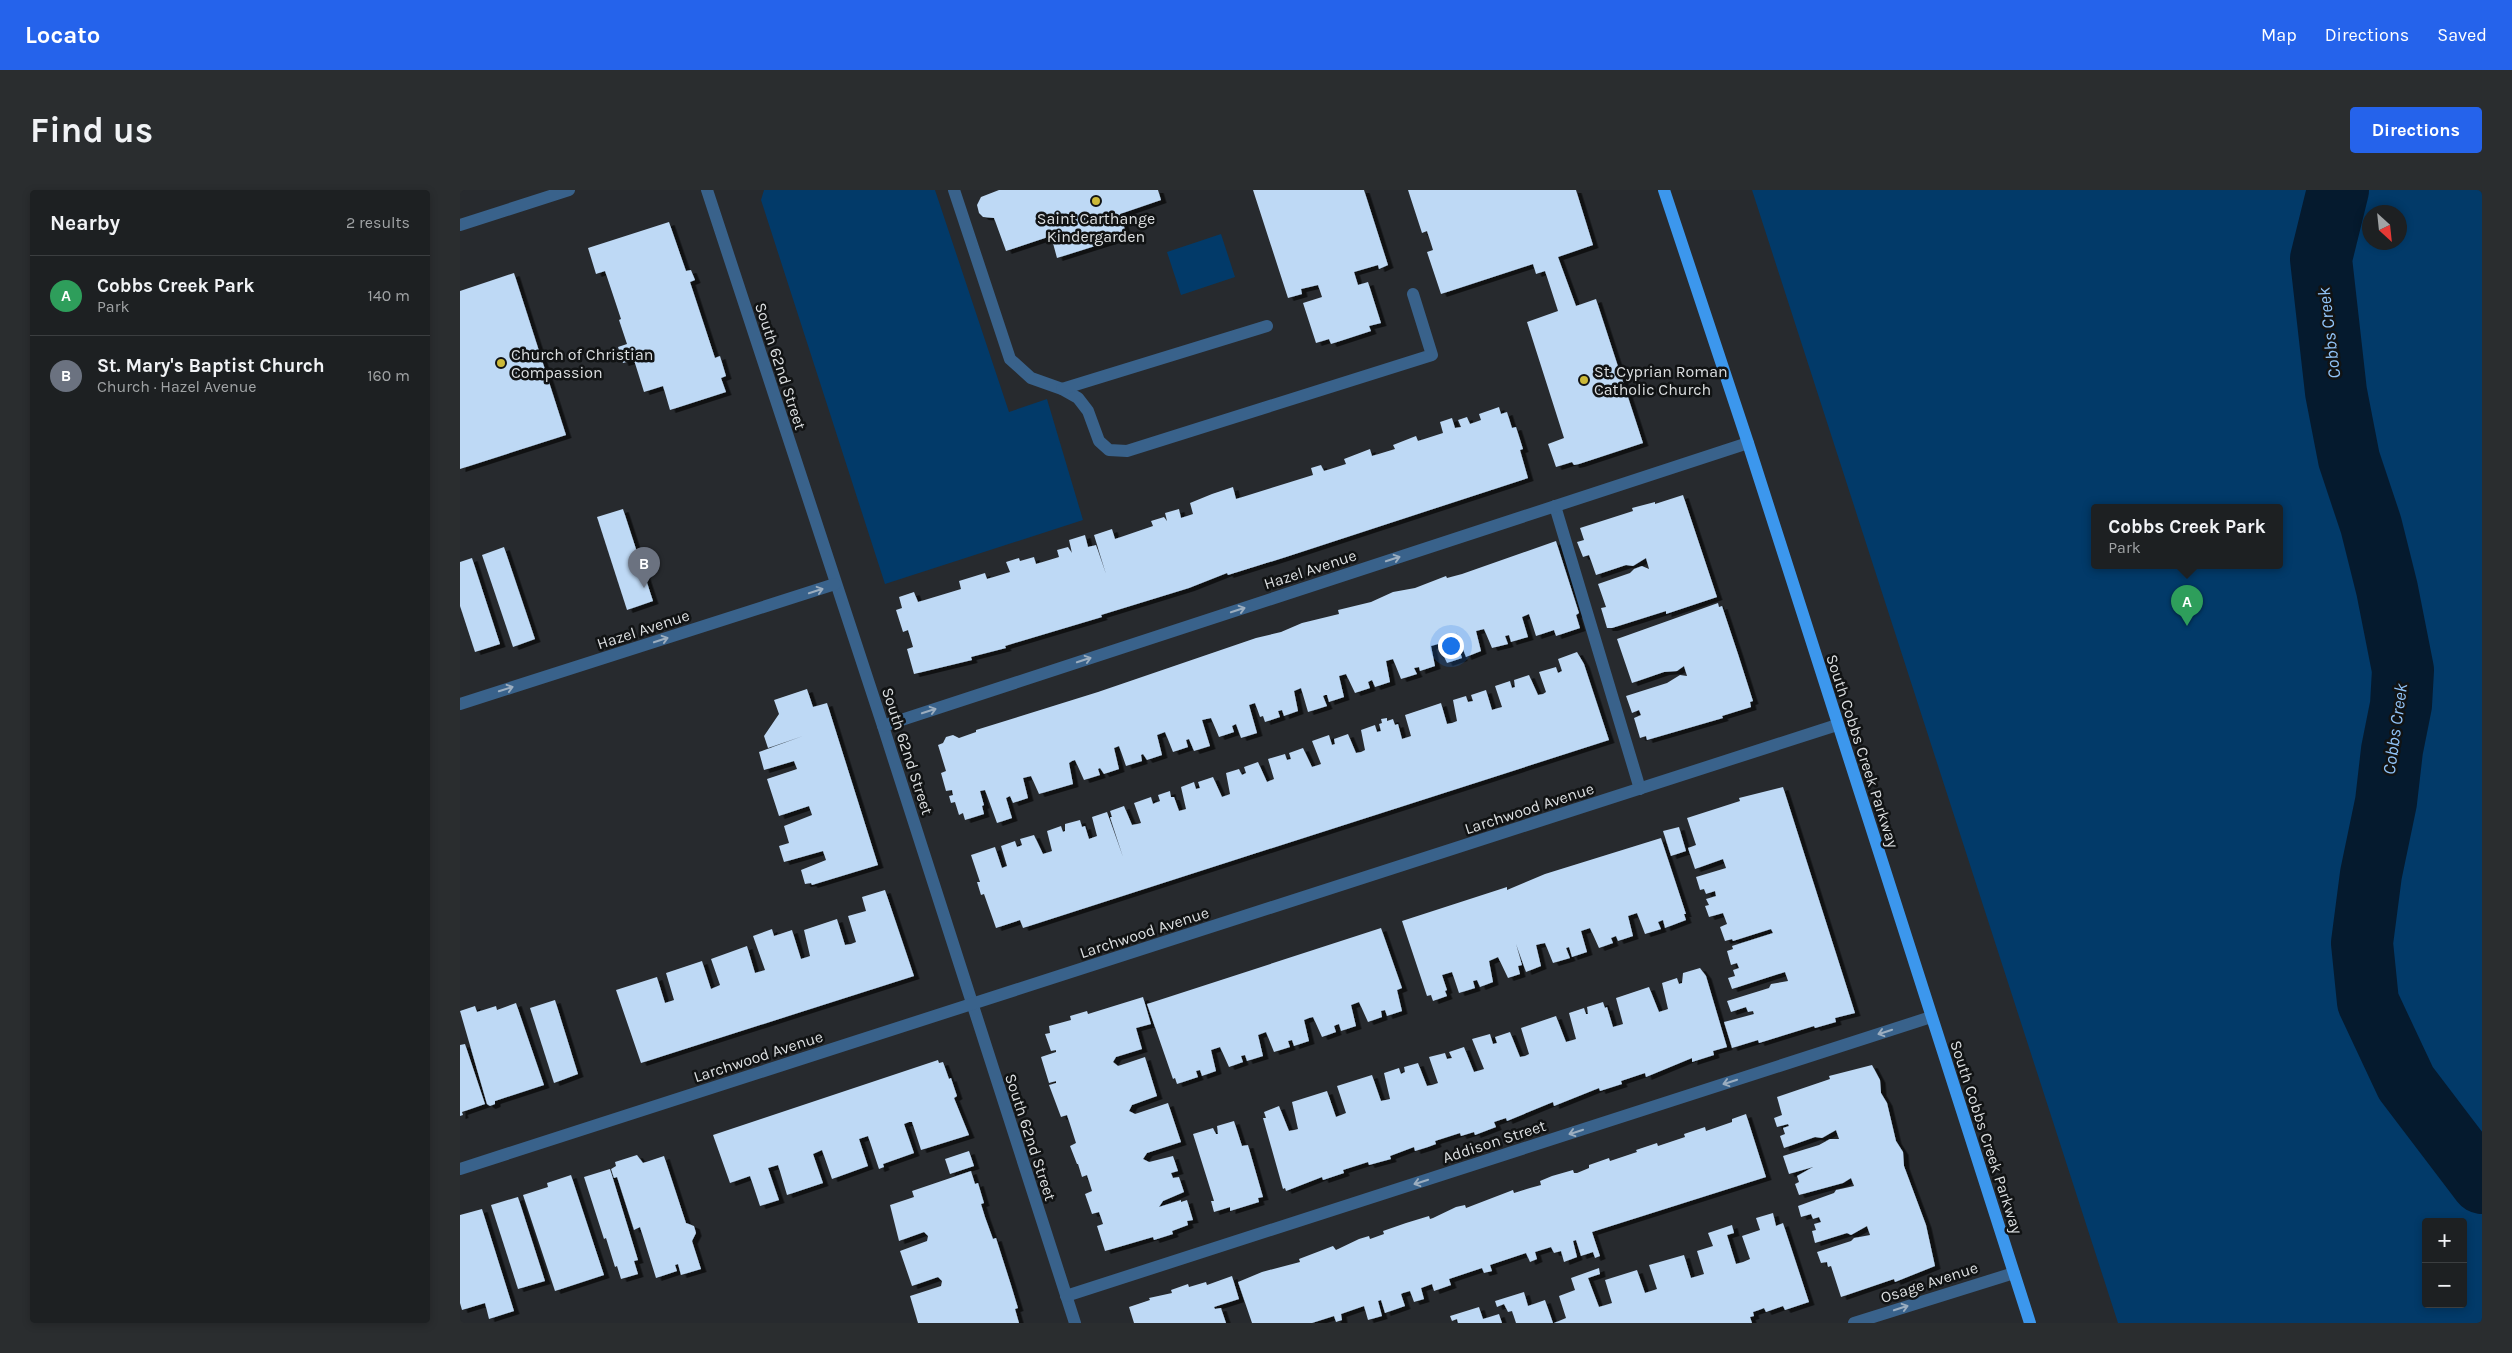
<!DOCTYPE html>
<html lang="en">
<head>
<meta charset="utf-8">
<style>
  body { margin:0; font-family:Karla,sans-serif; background:#2a2d2f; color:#f1f3f6 }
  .controls { position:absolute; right:15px; bottom:15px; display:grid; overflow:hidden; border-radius:5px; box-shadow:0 2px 8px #0003 }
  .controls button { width:45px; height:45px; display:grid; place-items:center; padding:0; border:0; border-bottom:1px solid #3b3e40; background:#1d2022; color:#f1f3f6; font:25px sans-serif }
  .compass { position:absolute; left:1902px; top:15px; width:45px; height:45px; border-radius:50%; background:#1d2022; box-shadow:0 2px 8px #0003; rotate:153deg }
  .you { position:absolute; left:990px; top:455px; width:18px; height:18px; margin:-12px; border:4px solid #fff; border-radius:50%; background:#1a73e8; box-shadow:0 0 0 8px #1a73e833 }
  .badge { display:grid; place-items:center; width:32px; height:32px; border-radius:50%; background:#2563eb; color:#fff; font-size:16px; font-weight:700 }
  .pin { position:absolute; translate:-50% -41px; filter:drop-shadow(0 1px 2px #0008) }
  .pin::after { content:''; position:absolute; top:26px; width:18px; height:15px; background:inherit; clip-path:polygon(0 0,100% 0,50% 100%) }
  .popup { position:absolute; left:1631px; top:314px; width:192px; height:65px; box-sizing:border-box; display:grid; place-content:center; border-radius:5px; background:#1d2022; filter:drop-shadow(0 1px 4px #0005); font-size:16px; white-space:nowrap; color:#a0a3a5 }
  .popup b { font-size:19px; color:#f1f3f6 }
  .popup::after { content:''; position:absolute; left:50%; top:100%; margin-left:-10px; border:10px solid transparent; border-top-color:#1d2022 }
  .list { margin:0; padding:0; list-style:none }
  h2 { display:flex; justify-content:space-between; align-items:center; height:65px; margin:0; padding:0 20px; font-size:21px }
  h2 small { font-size:16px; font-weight:400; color:#a0a3a5 }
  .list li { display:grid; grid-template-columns:32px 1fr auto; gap:15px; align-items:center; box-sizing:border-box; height:80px; padding:0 20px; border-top:1px solid #3b3e40 }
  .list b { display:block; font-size:19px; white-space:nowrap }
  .list p { margin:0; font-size:16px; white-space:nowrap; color:#a0a3a5 }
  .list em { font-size:16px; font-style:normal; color:#a0a3a5 }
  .map { position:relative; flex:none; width:2022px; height:1133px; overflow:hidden; border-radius:5px }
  header { display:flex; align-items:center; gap:30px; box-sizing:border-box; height:70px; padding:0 25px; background:#2563eb; color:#fff }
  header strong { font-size:24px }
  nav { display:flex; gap:28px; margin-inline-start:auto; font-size:18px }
  .intro { display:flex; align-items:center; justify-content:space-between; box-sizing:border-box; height:120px; padding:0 30px }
  h1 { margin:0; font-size:35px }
  .button { padding:12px 22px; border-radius:5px; background:#2563eb; color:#fff; font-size:18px; font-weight:700 }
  main { display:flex; gap:30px; padding:0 30px }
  aside { flex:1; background:#1d2022; border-radius:5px; box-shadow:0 2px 8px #0003 }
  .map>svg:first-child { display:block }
  .green { fill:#023a69; fill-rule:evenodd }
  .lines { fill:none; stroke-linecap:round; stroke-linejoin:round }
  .river { stroke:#051a2e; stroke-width:62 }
  .building { fill:#bed9f5; filter:url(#shadow) }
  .minor { stroke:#39628b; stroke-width:12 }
  .major { stroke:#3c97ed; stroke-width:12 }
  .oneway { stroke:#9badbf }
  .poi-dot { fill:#ccb938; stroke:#111314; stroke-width:2 }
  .labels { text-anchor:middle; stroke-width:5; stroke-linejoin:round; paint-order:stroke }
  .poi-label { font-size:16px; fill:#dcdfe1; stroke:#111314; text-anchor:start }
  .street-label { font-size:16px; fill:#dcdfe1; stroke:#111314 }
  .water-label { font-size:18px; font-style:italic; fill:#91c3f7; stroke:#111314 }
</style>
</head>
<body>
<header>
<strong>Locato</strong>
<nav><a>Map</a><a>Directions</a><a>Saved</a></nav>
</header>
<div class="intro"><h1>Find us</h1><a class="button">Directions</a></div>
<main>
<aside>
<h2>Nearby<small>2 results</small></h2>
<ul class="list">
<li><span class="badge" style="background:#2e9e5b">A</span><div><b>Cobbs Creek Park</b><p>Park</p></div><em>140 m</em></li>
<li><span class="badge" style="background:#6b7280">B</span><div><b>St. Mary's Baptist Church</b><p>Church · Hazel Avenue</p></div><em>160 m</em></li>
</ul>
</aside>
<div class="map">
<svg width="2022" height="1133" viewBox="0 0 2022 1133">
  <defs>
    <filter id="shadow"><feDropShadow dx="5.5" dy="3" stdDeviation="0" flood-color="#0009"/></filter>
  </defs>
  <rect width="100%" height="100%" fill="#272a2e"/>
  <g class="green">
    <polygon points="304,0 475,0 549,222 587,209 623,330 425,394 301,10"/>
    <path d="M 1292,0 L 2022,0 L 2022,1133 L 1658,1133 ZM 1940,22 L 1940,52 L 1910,52 L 1910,22 ZM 1820,317 L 1820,375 L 1634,375 L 1634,317 ZM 1966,1032 L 2003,1032 L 2003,1114 L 1966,1114 Z"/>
    <polygon points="761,44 775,87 721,105 707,62"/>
  </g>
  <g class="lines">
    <polyline class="river" points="1878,0 1861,69 1876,202 1889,269 1911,335 1927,399 1943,480 1941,515 1932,560 1926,612 1911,684 1902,753 1908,812 1946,893 2022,993"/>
  </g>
  <g class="building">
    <polygon points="539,0 698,0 701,10 660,24 667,46 597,68 591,46 546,61 534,28 523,27 519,23 517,15 521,7"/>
    <polygon points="793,0 904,0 928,75 919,79 918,75 894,82 898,95 908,92 921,133 909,136 911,141 871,154 869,149 856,153 843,113 862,107 858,95 841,99 842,104 828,108"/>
    <polygon points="948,0 1116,0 1133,55 1098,67 1116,116 1136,109 1183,253 1119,274 1114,275 1112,272 1096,277 1088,254 1104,248 1067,132 1098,121 1085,81 1076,84 1073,74 981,104 967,62 973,60 967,41 962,43"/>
    <polygon points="209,32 226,81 231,80 235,90 230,92 255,168 260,166 266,186 261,188 266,202 210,220 203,196 184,202 174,170 163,173 158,157 167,154 159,130 161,129 145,81 136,84 128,58"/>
    <polygon points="54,83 106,245 0,279 0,101"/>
    <polygon points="1039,217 1041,224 1047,222 1052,238 1056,237 1063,259 1060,260 1068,288 826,367 768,385 767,383 729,398 641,425 642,427 545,456 546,458 511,467 512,470 454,484 447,459 453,457 448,440 443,442 436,420 442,418 439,407 454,402 458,412 501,399 499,391 525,383 527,389 550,382 546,372 559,368 560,371 574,367 576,374 599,367 597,360 608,357 612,363 609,350 625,345 628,357 636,355 646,384 634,345 652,339 655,349 693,336 691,331 704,327 707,331 705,323 719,319 721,328 733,324 730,313 752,304 773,297 776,309 853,285 851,278 861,275 864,281 886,274 884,269 910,259 912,266 935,259 933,255 956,246 958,251 983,243 980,232 992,228 995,238 1001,237 998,230 1007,227 1010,234 1021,230 1019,224"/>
    <polygon points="1223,305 1257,407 1206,424 1206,421 1152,438 1147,438 1141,418 1146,417 1138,394 1170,383 1174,379 1182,376 1189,379 1186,368 1173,376 1166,375 1136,385 1129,365 1123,367 1117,352 1124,350 1120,338 1173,321 1172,318 1195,312 1195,314"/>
    <polygon points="163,319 193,411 167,420 137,327"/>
    <polygon points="1096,351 1119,423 1116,425 1120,438 1096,446 1094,440 1076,446 1069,424 1062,427 1068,447 1051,452 1049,445 1045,446 1048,454 1032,458 1024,439 1016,441 1021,461 1006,467 996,441 1003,461 1000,462 1002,468 987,473 978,454 971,456 975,476 960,481 959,477 954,478 957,484 941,489 933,469 926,471 930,492 915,497 912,490 908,492 910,498 895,503 886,484 879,486 884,507 869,512 867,505 865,505 863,506 867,516 848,522 841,498 834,501 838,521 824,526 822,520 818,521 820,527 805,532 803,526 800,527 795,513 789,515 797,543 781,548 776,534 772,536 774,542 759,547 751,528 742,530 750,556 734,561 729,549 726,550 728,557 713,562 705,542 697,545 702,565 687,570 683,564 681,565 682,571 666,576 659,556 654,558 659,579 644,584 640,578 638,579 640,585 624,590 615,570 612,571 609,573 613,594 579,604 571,586 563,588 568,608 553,613 550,606 546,608 552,628 537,633 525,600 520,601 524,615 522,616 524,624 505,630 503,623 499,625 495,612 491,613 489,606 493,605 492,600 486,601 481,583 486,581 478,555 483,553 486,547 493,545 499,548 516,542 516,540 638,502 796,448 821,442 842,433 879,424 878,420 911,412 933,402 955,398 986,386 987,388 1002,384"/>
    <polygon points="44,357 75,449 53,457 22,365"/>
    <polygon points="12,368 40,454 15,462 0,416 0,372"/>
    <polygon points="1258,413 1259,417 1262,416 1278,464 1293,511 1290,512 1291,517 1262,526 1263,528 1187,550 1186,546 1180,548 1174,528 1181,525 1179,520 1172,523 1166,506 1207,493 1220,485 1227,486 1224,476 1217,481 1204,482 1172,493 1157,449"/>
    <polygon points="1117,462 1124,474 1149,550 563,738 560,730 536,738 524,704 521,705 517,692 520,692 511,665 535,657 542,678 547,676 541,656 555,651 557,657 560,656 562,655 560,649 574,645 583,664 592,661 587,641 601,636 603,642 605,641 605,634 620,630 622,637 625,636 629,649 637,646 632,627 647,622 663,667 650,627 652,627 650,621 664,616 672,635 677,634 681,633 674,613 691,607 693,614 695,613 700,611 698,605 710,601 711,607 714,607 719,621 726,619 721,597 734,592 736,599 740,598 738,592 753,587 762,607 770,604 766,583 779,579 782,585 786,583 784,577 798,572 807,592 814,589 808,569 825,564 827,570 831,569 829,563 843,558 852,577 861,574 852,551 869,545 872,555 875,554 874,549 888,544 896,563 901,562 905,560 901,540 915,535 917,542 921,541 919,534 922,533 921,529 927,528 927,531 933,529 935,535 938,534 942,549 951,546 945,525 981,513 987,534 992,533 997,531 993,510 1006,506 1008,512 1013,511 1011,505 1026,500 1032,520 1038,518 1042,517 1035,496 1050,491 1052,498 1055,497 1054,490 1069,485 1078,505 1083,504 1086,502 1079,482 1096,477 1098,483 1102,481 1098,469"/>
    <polygon points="347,499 353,517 367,513 418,675 352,695 351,693 345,694 341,680 366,670 363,661 324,672 319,656 329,653 324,636 352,625 349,616 319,626 307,589 337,579 334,571 304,580 299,562 343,546 308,558 304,546 319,524 314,510"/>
    <polygon points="1323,597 1395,823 1375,828 1376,832 1355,838 1354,836 1299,853 1298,850 1272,858 1264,832 1294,824 1293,821 1288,822 1286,817 1271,822 1267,811 1309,798 1311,794 1328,791 1325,782 1272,799 1268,788 1275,786 1273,780 1279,778 1277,773 1271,775 1267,761 1273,759 1272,756 1313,743 1311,739 1273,751 1272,749 1265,751 1260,737 1267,734 1263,723 1249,727 1245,716 1249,715 1246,709 1256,706 1255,701 1246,704 1244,699 1240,700 1236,687 1266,678 1263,669 1235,679 1228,658 1236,655 1227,628 1280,611 1279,608"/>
    <polygon points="1219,637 1226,661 1211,666 1203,641"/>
    <polygon points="1201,648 1226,724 1224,724 1226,730 1205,738 1203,730 1198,732 1201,739 1185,744 1177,723 1168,726 1173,746 1158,751 1156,746 1151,748 1153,753 1139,758 1130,738 1121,741 1127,762 1112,767 1109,757 1106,758 1110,768 1093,773 1085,753 1080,754 1076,755 1081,776 1066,782 1056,754 1062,775 1058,776 1060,784 1048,788 1038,767 1029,771 1033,792 1020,797 1017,790 1013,791 1015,798 999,803 992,782 982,785 987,800 985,801 987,806 973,811 971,805 967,806 942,731 1047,697 1047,700 1085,684"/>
    <polygon points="425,700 454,786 181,873 156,800 197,787 205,813 214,810 206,783 242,771 251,799 260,795 251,769 287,756 295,783 305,780 293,746 312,739 314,746 332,740 341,769 350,766 344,740 377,729 385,755 391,754 396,752 388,726 406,721 402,707"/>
    <polygon points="921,738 942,798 937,800 942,821 927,826 925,820 921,821 922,827 908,832 899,812 891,815 896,836 881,841 879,834 876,835 874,836 876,842 862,847 853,827 849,828 844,830 849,851 834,856 832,850 828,851 830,857 814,862 806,842 798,845 803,866 787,871 785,865 781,866 783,872 769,877 760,857 751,860 756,881 742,886 740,880 736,881 738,887 717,894 715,888 713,889 687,814"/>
    <polygon points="1240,778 1246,786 1267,857 1253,861 1254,865 1232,872 1232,868 1186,887 1185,883 1161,891 1162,894 1140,901 1139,898 1094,916 1093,912 1047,931 1046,928 1034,932 1036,937 1015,945 1014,942 1001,946 1000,943 975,951 976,954 968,957 955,961 954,957 930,966 931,969 909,975 908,972 883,980 884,983 863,990 862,987 826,1001 825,998 823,999 803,928 806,928 804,922 819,916 829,941 834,940 838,939 832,912 867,901 876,927 886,923 877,896 912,885 921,911 930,909 924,883 939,878 941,884 945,882 944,877 958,873 967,896 972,895 978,893 969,867 985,863 987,869 992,868 989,862 1004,857 1014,882 1024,879 1012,849 1030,844 1033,854 1037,853 1035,847 1050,842 1060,867 1065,866 1069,864 1061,838 1096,826 1106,852 1116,849 1109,823 1124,818 1126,824 1128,824 1127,817 1143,812 1145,818 1147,817 1153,837 1163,834 1156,808 1189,797 1199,822 1208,819 1202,793 1217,788 1219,794 1222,793 1223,783"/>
    <polygon points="683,807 691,834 676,838 682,859 656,867 653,872 658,876 685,867 697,906 672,915 669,921 675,924 708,913 721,952 687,963 683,969 689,972 713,966 718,981 711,983 713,988 719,987 724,1002 703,1011 699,1017 721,1010 721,1012 727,1010 733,1030 727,1031 728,1035 712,1041 713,1044 694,1050 693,1047 645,1061 637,1036 643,1034 639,1022 632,1024 625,1004 632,1001 627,985 622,987 618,974 617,974 610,956 616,953 607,925 601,927 589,895 596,893 596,891 589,893 581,867 596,862 596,860 591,861 585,844 590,843 589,836 611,830 610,826 627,821 628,824"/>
    <polygon points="95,810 118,884 94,893 70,818"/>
    <polygon points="56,813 84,895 35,911 35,914 30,916 27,914 0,821 15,816 17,822 36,816 37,820"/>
    <polygon points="5,854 25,914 2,922 3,925 0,926 0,855"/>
    <polygon points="478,870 479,873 483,872 489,889 491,888 497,906 494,908 509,945 461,960 452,932 449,932 444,934 454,963 423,974 424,977 419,979 408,946 399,949 408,976 372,989 362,960 353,964 363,993 327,1005 318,975 308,978 319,1010 300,1016 290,986 270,993 253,945"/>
    <polygon points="1412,875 1420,890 1421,903 1427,913 1436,951 1443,962 1444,976 1466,1035 1475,1076 1435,1092 1434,1089 1381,1107 1371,1076 1368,1077 1367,1072 1361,1073 1357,1062 1391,1051 1394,1048 1410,1045 1407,1036 1391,1045 1387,1043 1355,1053 1352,1041 1356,1040 1354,1034 1361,1032 1359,1027 1353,1029 1351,1024 1341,1027 1338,1016 1374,1003 1376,1000 1394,996 1391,988 1383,993 1339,1005 1335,994 1339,992 1337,986 1353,977 1329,984 1323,966 1359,955 1370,949 1379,949 1376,940 1362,948 1355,947 1324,958 1320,946 1325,944 1323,938 1329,936 1328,934 1317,937 1314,928 1322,925 1317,907 1370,889 1369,886"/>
    <polygon points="1286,924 1306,987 1132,1042 1140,1066 1135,1068 1133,1062 1121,1066 1116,1050 1113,1051 1117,1067 1104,1072 1101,1061 1094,1063 1091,1057 1075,1062 1077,1069 1070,1072 1066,1063 1030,1075 1032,1081 1024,1083 1022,1078 989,1089 991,1095 974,1101 972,1094 961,1098 964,1109 954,1112 950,1101 943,1103 941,1104 945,1116 925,1123 921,1110 918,1111 922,1126 908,1130 904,1116 881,1124 882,1130 876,1132 874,1126 852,1133 792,1133 778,1092 802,1082 840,1072 839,1069 873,1056 876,1060 899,1049 909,1046 910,1049 924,1044 923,1041 946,1033 969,1026 970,1029 973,1028 996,1017 1005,1015 1006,1018 1053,1000 1054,1003 1070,998 1081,995 1080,991 1092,986 1113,980 1114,983 1117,983 1129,978 1129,975 1149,968 1150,971 1177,962 1176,960 1197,953 1198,956 1225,947 1224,944 1245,937 1246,941 1272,932 1272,929"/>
    <polygon points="774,931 782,956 788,955 803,1007 798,1008 799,1012 783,1017 770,1021 770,1017 754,1022 751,1011 754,1011 733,944 753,938 756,944 758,944 757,936"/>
    <polygon points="509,961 514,976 490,984 485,969"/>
    <polygon points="177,965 183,973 204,966 226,1033 234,1036 236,1043 232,1051 241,1079 221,1085 218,1074 215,1075 217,1081 196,1088 180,1037 174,1040 157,987 154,988 151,979 156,976 155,972"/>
    <polygon points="150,979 178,1070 174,1071 178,1084 161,1089 157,1076 155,1077 146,1048 144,1049 124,987"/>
    <polygon points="511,981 515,994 518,993 524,1013 521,1014 525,1027 533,1049 536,1048 551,1095 558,1118 555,1119 559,1133 458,1133 450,1106 481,1096 482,1091 478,1087 452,1096 440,1061 467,1051 468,1046 464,1042 439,1051 430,1015 454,1007 452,1001"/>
    <polygon points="111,985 144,1085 95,1101 63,1005 88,997 87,993"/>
    <polygon points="58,1007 85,1091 58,1099 31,1015"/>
    <polygon points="22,1019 54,1121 29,1129 25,1113 2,1120 0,1113 0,1025"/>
    <polygon points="1313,1023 1316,1036 1323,1033 1349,1112 1325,1120 1323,1116 1306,1122 1304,1118 1299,1120 1293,1122 1294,1126 1290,1127 1292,1133 1094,1133 1106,1128 1099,1106 1115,1100 1111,1088 1139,1078 1140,1084 1128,1088 1139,1117 1152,1113 1145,1090 1177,1080 1185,1103 1197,1099 1189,1075 1224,1065 1231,1088 1244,1084 1237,1061 1253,1056 1248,1043 1272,1035 1274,1043 1267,1045 1276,1074 1283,1072 1290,1069 1282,1046 1300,1040 1296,1028"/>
    <polygon points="772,1086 779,1109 754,1117 755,1119 761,1118 766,1133 674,1133 669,1117 690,1110 689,1108 712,1103 711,1100 728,1094 729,1097 746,1092 747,1095"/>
    <polygon points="1064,1102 1068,1116 1085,1110 1093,1133 1056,1133 1052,1121 1048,1122 1044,1114 1037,1117 1035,1111"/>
    <polygon points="1019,1117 1023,1129 1039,1124 1042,1133 998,1133 997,1129 992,1131 990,1126"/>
  </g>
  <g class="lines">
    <g class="minor">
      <polyline points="247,0 423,536 615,1133"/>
      <polyline points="494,0 550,169 571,188 602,199 618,208 628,221 639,251 649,260 667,261 972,165 953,104"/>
      <polyline points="0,35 109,0"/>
      <polyline points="602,199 807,136"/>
      <polyline points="1095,316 1180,599"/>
      <polyline points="0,514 375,394"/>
      <polyline points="423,536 1288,253"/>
      <polyline points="0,979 1377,535"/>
      <polyline points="606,1106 1471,827"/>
      <polyline points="1394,1133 1554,1083"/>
    </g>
    <polyline class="major" points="1204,0 1288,253 1570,1133"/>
  </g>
  <defs><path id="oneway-shaft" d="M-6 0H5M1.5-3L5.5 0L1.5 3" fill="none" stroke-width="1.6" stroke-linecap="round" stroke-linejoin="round" transform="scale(1.25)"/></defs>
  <g class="oneway">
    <use href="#oneway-shaft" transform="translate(933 369) rotate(-18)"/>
    <use href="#oneway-shaft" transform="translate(356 401) rotate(-18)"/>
    <use href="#oneway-shaft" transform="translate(778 420) rotate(-18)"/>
    <use href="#oneway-shaft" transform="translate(201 450) rotate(-18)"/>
    <use href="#oneway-shaft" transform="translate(624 470) rotate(-18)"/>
    <use href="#oneway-shaft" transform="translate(46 499) rotate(-18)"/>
    <use href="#oneway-shaft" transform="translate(469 521) rotate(-18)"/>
    <use href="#oneway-shaft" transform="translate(1425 842) rotate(162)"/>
    <use href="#oneway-shaft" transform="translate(1270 892) rotate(162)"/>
    <use href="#oneway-shaft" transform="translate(1116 942) rotate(162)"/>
    <use href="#oneway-shaft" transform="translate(961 992) rotate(162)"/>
    <use href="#oneway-shaft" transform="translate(1441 1118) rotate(-18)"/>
  </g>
  <g class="poi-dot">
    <circle cx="636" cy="11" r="5"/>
    <circle cx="41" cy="173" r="5"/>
    <circle cx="1124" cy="190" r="5"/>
  </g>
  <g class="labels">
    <g class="poi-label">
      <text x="636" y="34" text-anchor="middle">Saint Carthange<tspan x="636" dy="18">Kindergarden</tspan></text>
      <text x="51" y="170">Church of Christian<tspan x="51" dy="18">Compassion</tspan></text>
      <text x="1134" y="187">St. Cyprian Roman<tspan x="1134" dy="18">Catholic Church</tspan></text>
    </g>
    <g class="street-label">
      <text transform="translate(321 176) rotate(72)" y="6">South 62nd Street</text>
      <text transform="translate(850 379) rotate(-18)" y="6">Hazel Avenue</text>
      <text transform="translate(183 439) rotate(-18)" y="6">Hazel Avenue</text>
      <text transform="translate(448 561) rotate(72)" y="6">South 62nd Street</text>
      <text transform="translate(1403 561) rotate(72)" y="6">South Cobbs Creek Parkway</text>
      <text transform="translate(1069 618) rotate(-18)" y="6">Larchwood Avenue</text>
      <text transform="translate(684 742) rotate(-18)" y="6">Larchwood Avenue</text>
      <text transform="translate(298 866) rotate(-18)" y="6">Larchwood Avenue</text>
      <text transform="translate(571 947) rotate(72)" y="6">South 62nd Street</text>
      <text transform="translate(1527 947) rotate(72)" y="6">South Cobbs Creek Parkway</text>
      <text transform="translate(1034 951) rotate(-18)" y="6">Addison Street</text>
      <text transform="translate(1469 1092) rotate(-18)" y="6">Osage Avenue</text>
    </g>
    <g class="water-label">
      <text transform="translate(1869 143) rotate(-97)" y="6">Cobbs Creek</text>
      <text transform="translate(1935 539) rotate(-82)" y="6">Cobbs Creek</text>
    </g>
  </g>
</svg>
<div class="controls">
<button>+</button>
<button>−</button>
</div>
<svg class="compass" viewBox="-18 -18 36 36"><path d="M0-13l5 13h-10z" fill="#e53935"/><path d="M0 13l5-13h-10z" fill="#a0a3a5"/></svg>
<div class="you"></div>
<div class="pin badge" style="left:1727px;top:436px;background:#2e9e5b">A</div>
<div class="popup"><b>Cobbs Creek Park</b>Park</div>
<div class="pin badge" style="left:184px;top:398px;background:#6b7280">B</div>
</div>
</main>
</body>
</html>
